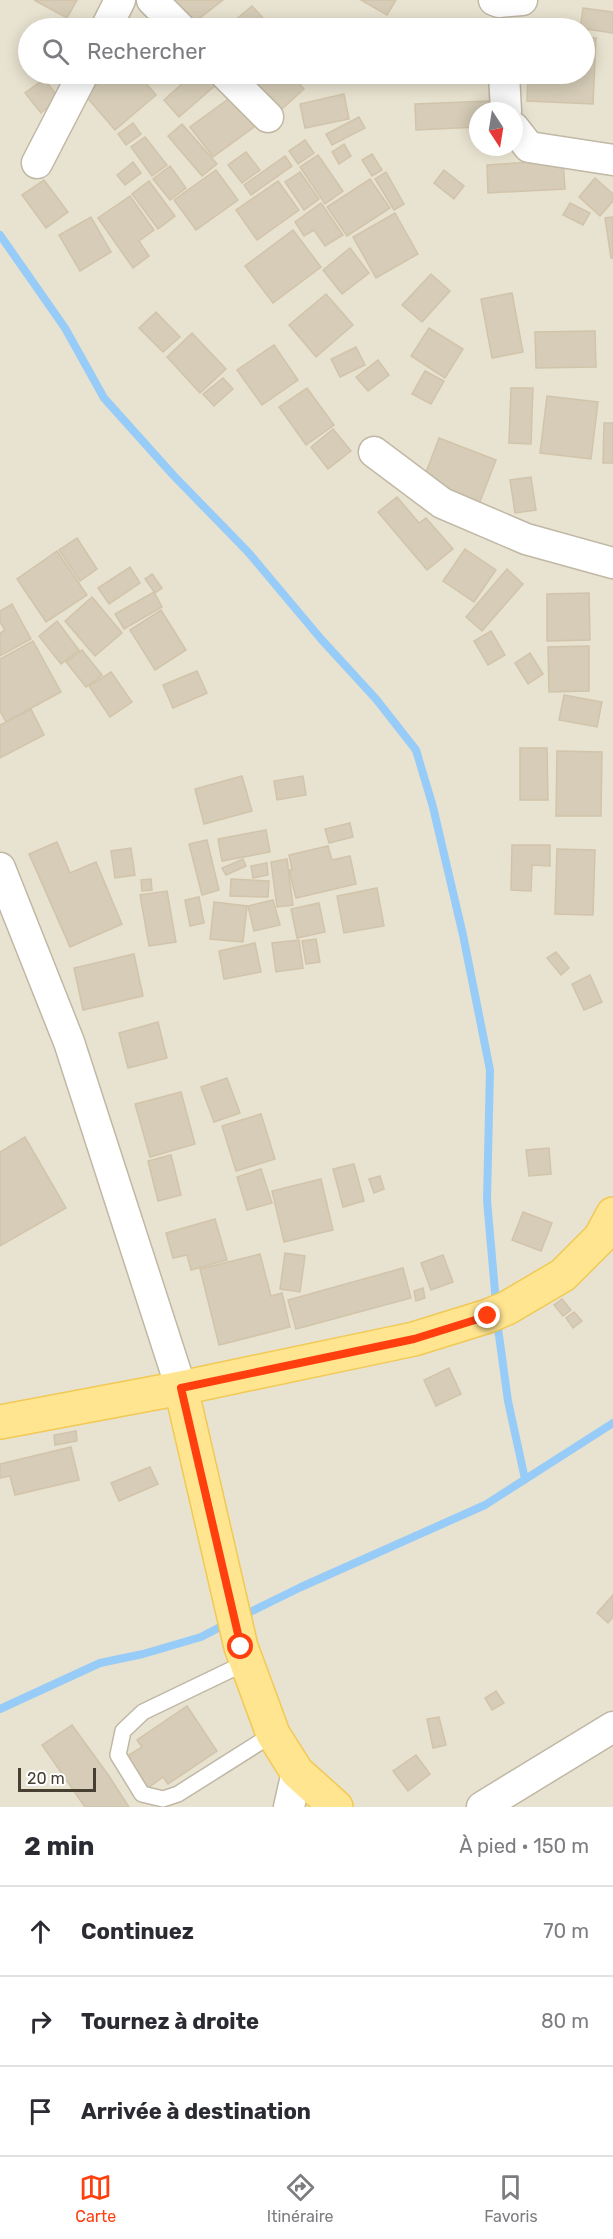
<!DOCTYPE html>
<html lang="fr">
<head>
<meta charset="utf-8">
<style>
  body { margin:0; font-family:Rubik,sans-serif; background:#f7f7f7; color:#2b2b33 }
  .compass { position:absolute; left:469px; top:102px; width:54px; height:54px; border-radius:50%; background:#fff; box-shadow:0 3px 15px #0003; rotate:168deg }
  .scale { position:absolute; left:18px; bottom:15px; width:78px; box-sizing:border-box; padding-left:6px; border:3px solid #463f32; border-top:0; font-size:16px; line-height:21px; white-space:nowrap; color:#463f32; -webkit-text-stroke:4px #fff; paint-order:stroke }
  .stop { position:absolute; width:18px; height:18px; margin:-14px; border:4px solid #ff3f0e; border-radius:50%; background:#fff }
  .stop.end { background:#ff3f0e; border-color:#fff; box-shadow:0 2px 6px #0008 }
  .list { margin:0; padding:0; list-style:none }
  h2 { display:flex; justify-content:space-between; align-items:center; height:78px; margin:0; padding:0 24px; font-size:26px }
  h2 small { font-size:20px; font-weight:400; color:#7c7c81 }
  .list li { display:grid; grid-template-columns:39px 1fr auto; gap:18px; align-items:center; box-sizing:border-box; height:90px; padding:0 24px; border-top:2px solid #e1e1e2 }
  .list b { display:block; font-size:22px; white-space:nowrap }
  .list em { font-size:20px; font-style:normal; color:#7c7c81 }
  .icon { flex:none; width:33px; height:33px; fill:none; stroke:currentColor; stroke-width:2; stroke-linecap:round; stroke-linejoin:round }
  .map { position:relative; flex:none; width:613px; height:1807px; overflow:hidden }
  .search { position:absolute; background:#fff; box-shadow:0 3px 15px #0003; left:18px; right:18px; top:18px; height:66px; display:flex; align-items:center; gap:15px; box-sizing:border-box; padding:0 21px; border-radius:33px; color:#7c7c81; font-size:22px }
  .sheet { height:348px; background:#fff }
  nav { display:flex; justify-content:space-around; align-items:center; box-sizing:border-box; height:84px; border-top:2px solid #e1e1e2; background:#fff; font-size:16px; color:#7c7c81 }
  nav a { display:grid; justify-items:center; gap:3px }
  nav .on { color:#ff3f0e }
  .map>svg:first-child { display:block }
  .residential { fill:#e8e2d0; fill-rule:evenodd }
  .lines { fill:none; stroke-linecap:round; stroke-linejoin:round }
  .stream { stroke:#97ccf8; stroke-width:8 }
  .building { fill:#d6ccb7; stroke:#d2c4aa; stroke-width:1.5 }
  .service-casing { stroke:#c0b8a5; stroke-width:18 }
  .minor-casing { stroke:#c0b8a5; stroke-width:33 }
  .primary-casing { stroke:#f1c954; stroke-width:36 }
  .service { stroke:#fff; stroke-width:15 }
  .minor { stroke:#fff; stroke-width:30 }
  .primary { stroke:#ffe590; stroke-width:33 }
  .route { stroke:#ff3f0e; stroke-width:8 }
</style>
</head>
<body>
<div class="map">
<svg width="613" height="1807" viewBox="0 0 613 1807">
  <rect width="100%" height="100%" fill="#f4efe3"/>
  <path class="residential" d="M 0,0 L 613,0 L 613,1807 L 0,1807 ZM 28,28 L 584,28 L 584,74 L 28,74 ZM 478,111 L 514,111 L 514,147 L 478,147 Z"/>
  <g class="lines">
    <g class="stream">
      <polyline points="0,235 65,328 104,398 174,476 248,552 321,639 376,699 416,750 433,807 463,935 490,1070 487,1200 496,1303"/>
      <polyline points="497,1321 508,1401 525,1479"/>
      <polyline points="242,1616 301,1587 485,1505 613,1423"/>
      <polyline points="0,1709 100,1663 143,1654 201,1637 226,1624"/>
    </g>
  </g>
  <g class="building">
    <polygon points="34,0 77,0 67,18"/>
    <polygon points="165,0 223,0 187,28"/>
    <polygon points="361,0 396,0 387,15"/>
    <polygon points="252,6 272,28 226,28"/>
    <polygon points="583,8 613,12 613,33 580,28"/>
    <polygon points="584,38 596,38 593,104 527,101 528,74 584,74"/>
    <polygon points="110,74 138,74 156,95 115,130 85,95"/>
    <polygon points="193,74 207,74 217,84 179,117 164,100"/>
    <polygon points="245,74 291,74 304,89 274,116"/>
    <polygon points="44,79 59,98 41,113 25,93"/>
    <polygon points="344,94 349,119 305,128 300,104"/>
    <polygon points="231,97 254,127 213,157 190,127"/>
    <polygon points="489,101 490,111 478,111 478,127 416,130 415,104"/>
    <polygon points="359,117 365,128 332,145 326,134"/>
    <polygon points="133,123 141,134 126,145 118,134"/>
    <polygon points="182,124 217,164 202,176 168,136"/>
    <polygon points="145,137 167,165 152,176 131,147"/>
    <polygon points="305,140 314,153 298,164 289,151"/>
    <polygon points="344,144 351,156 339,164 332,152"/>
    <polygon points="246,152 260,170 242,183 228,165"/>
    <polygon points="372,154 382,170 372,176 362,160"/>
    <polygon points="318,155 343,191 325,204 300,167"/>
    <polygon points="285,156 292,166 251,195 244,185"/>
    <polygon points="563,160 565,189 488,193 487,165"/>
    <polygon points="133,162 141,173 125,185 117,175"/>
    <polygon points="170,166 186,188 170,200 153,179"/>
    <polygon points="216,170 238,200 196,230 174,200"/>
    <polygon points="444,170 464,186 454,199 434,183"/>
    <polygon points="300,172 319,199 304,210 285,182"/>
    <polygon points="386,172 404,204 394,210 375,179"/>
    <polygon points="595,178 613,194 613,201 600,216 579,197"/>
    <polygon points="370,179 390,208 347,236 327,207"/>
    <polygon points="44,180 68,212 46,228 22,195"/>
    <polygon points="149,181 175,216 158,229 132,194"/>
    <polygon points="278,181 299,210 257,240 236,210"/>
    <polygon points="130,196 154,230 139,241 149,256 133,268 98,218"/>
    <polygon points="321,203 343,235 325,246 314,230 304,236 295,222"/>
    <polygon points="570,203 590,213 583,225 563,215"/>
    <polygon points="395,213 418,254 376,278 353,237"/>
    <polygon points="91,217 111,252 80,271 59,235"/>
    <polygon points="613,217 613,258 611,258 605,218"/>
    <polygon points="293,230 321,267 273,303 245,266"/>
    <polygon points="350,248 369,273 342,294 323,270"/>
    <polygon points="431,274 450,291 422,322 402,305"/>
    <polygon points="512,293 523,352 492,358 481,299"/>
    <polygon points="326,294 353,325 316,357 289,325"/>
    <polygon points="156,312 180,337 163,352 139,328"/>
    <polygon points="429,328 463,349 445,378 411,356"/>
    <polygon points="595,331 596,367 536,368 535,332"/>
    <polygon points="192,333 226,369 200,393 167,357"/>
    <polygon points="274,345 298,380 262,405 237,370"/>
    <polygon points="356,347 365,365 340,377 331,359"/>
    <polygon points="378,360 389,375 368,391 356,377"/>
    <polygon points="425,371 444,381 431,404 412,394"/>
    <polygon points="223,378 233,389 214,406 203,394"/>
    <polygon points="307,388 334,425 306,445 279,407"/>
    <polygon points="511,388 533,388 531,444 509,443"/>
    <polygon points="547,396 598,402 591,459 540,453"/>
    <polygon points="604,423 613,423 613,463 603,463"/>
    <polygon points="333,429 351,451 328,469 311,447"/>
    <polygon points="439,438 496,460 479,504 422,483"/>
    <polygon points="531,477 536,510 515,513 510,480"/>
    <polygon points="397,497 419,523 426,518 453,549 427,570 378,512"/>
    <polygon points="77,538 97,569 80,581 59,550"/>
    <polygon points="465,549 496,570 474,602 443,581"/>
    <polygon points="57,551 87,595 46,622 17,579"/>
    <polygon points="130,567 140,583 109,604 98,588"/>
    <polygon points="507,569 523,584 482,631 466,617"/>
    <polygon points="152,574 162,588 155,593 145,579"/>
    <polygon points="154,592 162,607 124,629 115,614"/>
    <polygon points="589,593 590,640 547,641 547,594"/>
    <polygon points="92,597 122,633 95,656 65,621"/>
    <polygon points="12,604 31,639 0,656 0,633 5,630 0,622 0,611"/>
    <polygon points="161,610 186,650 155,670 130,630"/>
    <polygon points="57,621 79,650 61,664 39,636"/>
    <polygon points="491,631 505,655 488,665 474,641"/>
    <polygon points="33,641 61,692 6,722 0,711 0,659"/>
    <polygon points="589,646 589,691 549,692 548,647"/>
    <polygon points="82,650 102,675 86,687 66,662"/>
    <polygon points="530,653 543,674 528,684 515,663"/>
    <polygon points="197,671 207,693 173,708 163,685"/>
    <polygon points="111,672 132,702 110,717 89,686"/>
    <polygon points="564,695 602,702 597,727 559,720"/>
    <polygon points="31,709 44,735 0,758 0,725"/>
    <polygon points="520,748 547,748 548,800 520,800"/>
    <polygon points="557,751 602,752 601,816 556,816"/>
    <polygon points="242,776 252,811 204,824 195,789"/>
    <polygon points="303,776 306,795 277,800 274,781"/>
    <polygon points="350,823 353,837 329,843 325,829"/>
    <polygon points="266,830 270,852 222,861 218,839"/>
    <polygon points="207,840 219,890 202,895 189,844"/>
    <polygon points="57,842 70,873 96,862 122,924 70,947 29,854"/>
    <polygon points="512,845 550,845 550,866 532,865 531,891 511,890"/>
    <polygon points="328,846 332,860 350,856 356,884 296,898 289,870 292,870 289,855"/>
    <polygon points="131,848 135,875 115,878 111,851"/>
    <polygon points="557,849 595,850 593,915 555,914"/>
    <polygon points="243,859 246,866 226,875 222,868"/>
    <polygon points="287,859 293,905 277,907 271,862"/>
    <polygon points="267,863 268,875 253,878 251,866"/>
    <polygon points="151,879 152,890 142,891 141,880"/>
    <polygon points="231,879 269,881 268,897 230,896"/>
    <polygon points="377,888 384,926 344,933 337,896"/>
    <polygon points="167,891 176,942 149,946 140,895"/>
    <polygon points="199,897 204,923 190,926 185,900"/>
    <polygon points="273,900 280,925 254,931 248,906"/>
    <polygon points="214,902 247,906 243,942 210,939"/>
    <polygon points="319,903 325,932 297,938 291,909"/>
    <polygon points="316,939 320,962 306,964 302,941"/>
    <polygon points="299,940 303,968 276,972 272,943"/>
    <polygon points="255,943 261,972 224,979 219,951"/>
    <polygon points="556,952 569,968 561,975 547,958"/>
    <polygon points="134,954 143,996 83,1010 74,968"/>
    <polygon points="590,975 602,1002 584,1010 572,984"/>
    <polygon points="158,1022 167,1058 128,1068 119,1033"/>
    <polygon points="227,1078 240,1113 214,1122 201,1087"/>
    <polygon points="181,1092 195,1144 150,1157 135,1104"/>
    <polygon points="261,1114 275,1159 236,1171 222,1126"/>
    <polygon points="25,1137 66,1208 0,1246 0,1152"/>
    <polygon points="549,1148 551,1174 529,1176 526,1150"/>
    <polygon points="171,1155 181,1195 158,1201 148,1161"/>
    <polygon points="354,1164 364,1201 343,1207 333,1169"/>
    <polygon points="261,1169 272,1203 247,1210 237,1177"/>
    <polygon points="380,1176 384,1189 374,1193 369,1179"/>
    <polygon points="321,1179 333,1230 284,1242 272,1191"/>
    <polygon points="523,1212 552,1223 541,1251 512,1240"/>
    <polygon points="215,1219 227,1260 191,1270 187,1255 173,1258 166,1233"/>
    <polygon points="285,1253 305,1256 300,1292 280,1289"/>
    <polygon points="260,1254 271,1296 282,1293 290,1327 219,1345 200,1269"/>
    <polygon points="443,1255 453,1282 431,1290 421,1263"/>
    <polygon points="403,1268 411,1298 296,1329 288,1300"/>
    <polygon points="423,1288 425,1298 416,1301 414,1291"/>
    <polygon points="562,1299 571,1310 563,1316 554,1305"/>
    <polygon points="574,1312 582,1321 573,1328 566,1318"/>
    <polygon points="449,1368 461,1394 436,1406 424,1380"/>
    <polygon points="76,1431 77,1441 55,1445 54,1435"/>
    <polygon points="71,1447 79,1480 15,1495 10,1476 0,1478 0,1464"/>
    <polygon points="150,1467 158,1484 119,1501 111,1483"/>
    <polygon points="613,1595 613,1617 608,1623 597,1613"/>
    <polygon points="496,1691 504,1703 492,1710 485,1698"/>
    <polygon points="187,1706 217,1751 168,1784 163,1777 148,1788 126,1757 142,1747 137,1740"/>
    <polygon points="439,1717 446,1745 433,1748 427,1719"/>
    <polygon points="72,1725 109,1776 129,1807 85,1807 42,1745"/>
    <polygon points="416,1755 430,1774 408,1791 393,1771"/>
  </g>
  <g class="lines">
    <g class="service-casing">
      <polyline id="service" points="247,1662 143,1712 123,1731 118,1755 142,1794 163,1799 178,1794 273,1734"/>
    </g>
    <g class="minor-casing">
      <g id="minor">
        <polyline points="152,0 180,28"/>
        <polyline points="494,0 499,2 522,0"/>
        <polyline points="106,28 120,0"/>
        <polyline points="225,74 268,117"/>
        <polyline points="504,74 506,111"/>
        <polyline points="514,128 529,147 613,160"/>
        <polyline points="37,163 83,74"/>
        <polyline points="374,452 442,503 526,539 613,563"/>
        <polyline points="0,868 69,1042 181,1388"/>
        <polyline points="289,1807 297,1772"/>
        <polyline points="482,1807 613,1727"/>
      </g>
    </g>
    <g class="primary-casing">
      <g id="primary">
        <polyline points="181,1388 241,1647 273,1734 297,1772 336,1807"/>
        <polyline points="0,1422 181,1388 414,1339 488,1316 507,1308 563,1275 600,1238 613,1214"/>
      </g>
    </g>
    <use href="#service" class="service"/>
    <use href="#minor" class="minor"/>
    <use href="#primary" class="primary"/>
  </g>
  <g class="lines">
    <polyline class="route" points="241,1647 181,1388 414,1339 488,1316"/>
  </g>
</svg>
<svg class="compass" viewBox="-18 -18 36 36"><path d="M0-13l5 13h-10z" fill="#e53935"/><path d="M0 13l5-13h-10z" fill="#7c7c81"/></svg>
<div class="scale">20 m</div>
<div class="stop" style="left:241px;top:1647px"></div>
<div class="stop end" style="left:488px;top:1316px"></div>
<div class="search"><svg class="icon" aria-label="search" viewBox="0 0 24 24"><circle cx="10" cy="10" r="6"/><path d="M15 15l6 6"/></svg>Rechercher</div>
</div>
<section class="sheet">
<h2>2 min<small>À pied · 150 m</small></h2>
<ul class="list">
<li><svg class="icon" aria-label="ahead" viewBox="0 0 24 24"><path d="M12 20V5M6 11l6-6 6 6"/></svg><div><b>Continuez</b></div><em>70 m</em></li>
<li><svg class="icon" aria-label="right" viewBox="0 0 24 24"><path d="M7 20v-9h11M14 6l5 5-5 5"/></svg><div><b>Tournez à droite</b></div><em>80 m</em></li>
<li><svg class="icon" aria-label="arrive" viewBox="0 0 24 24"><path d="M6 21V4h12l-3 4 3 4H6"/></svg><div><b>Arrivée à destination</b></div></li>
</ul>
</section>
<nav>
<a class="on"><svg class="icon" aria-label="map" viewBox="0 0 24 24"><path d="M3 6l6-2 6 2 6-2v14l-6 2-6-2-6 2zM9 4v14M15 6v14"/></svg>Carte</a>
<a><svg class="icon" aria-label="directions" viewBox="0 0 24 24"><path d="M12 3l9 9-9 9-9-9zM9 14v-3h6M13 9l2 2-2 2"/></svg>Itinéraire</a>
<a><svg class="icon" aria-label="saved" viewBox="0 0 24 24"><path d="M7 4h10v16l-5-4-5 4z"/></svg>Favoris</a>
</nav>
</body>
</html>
